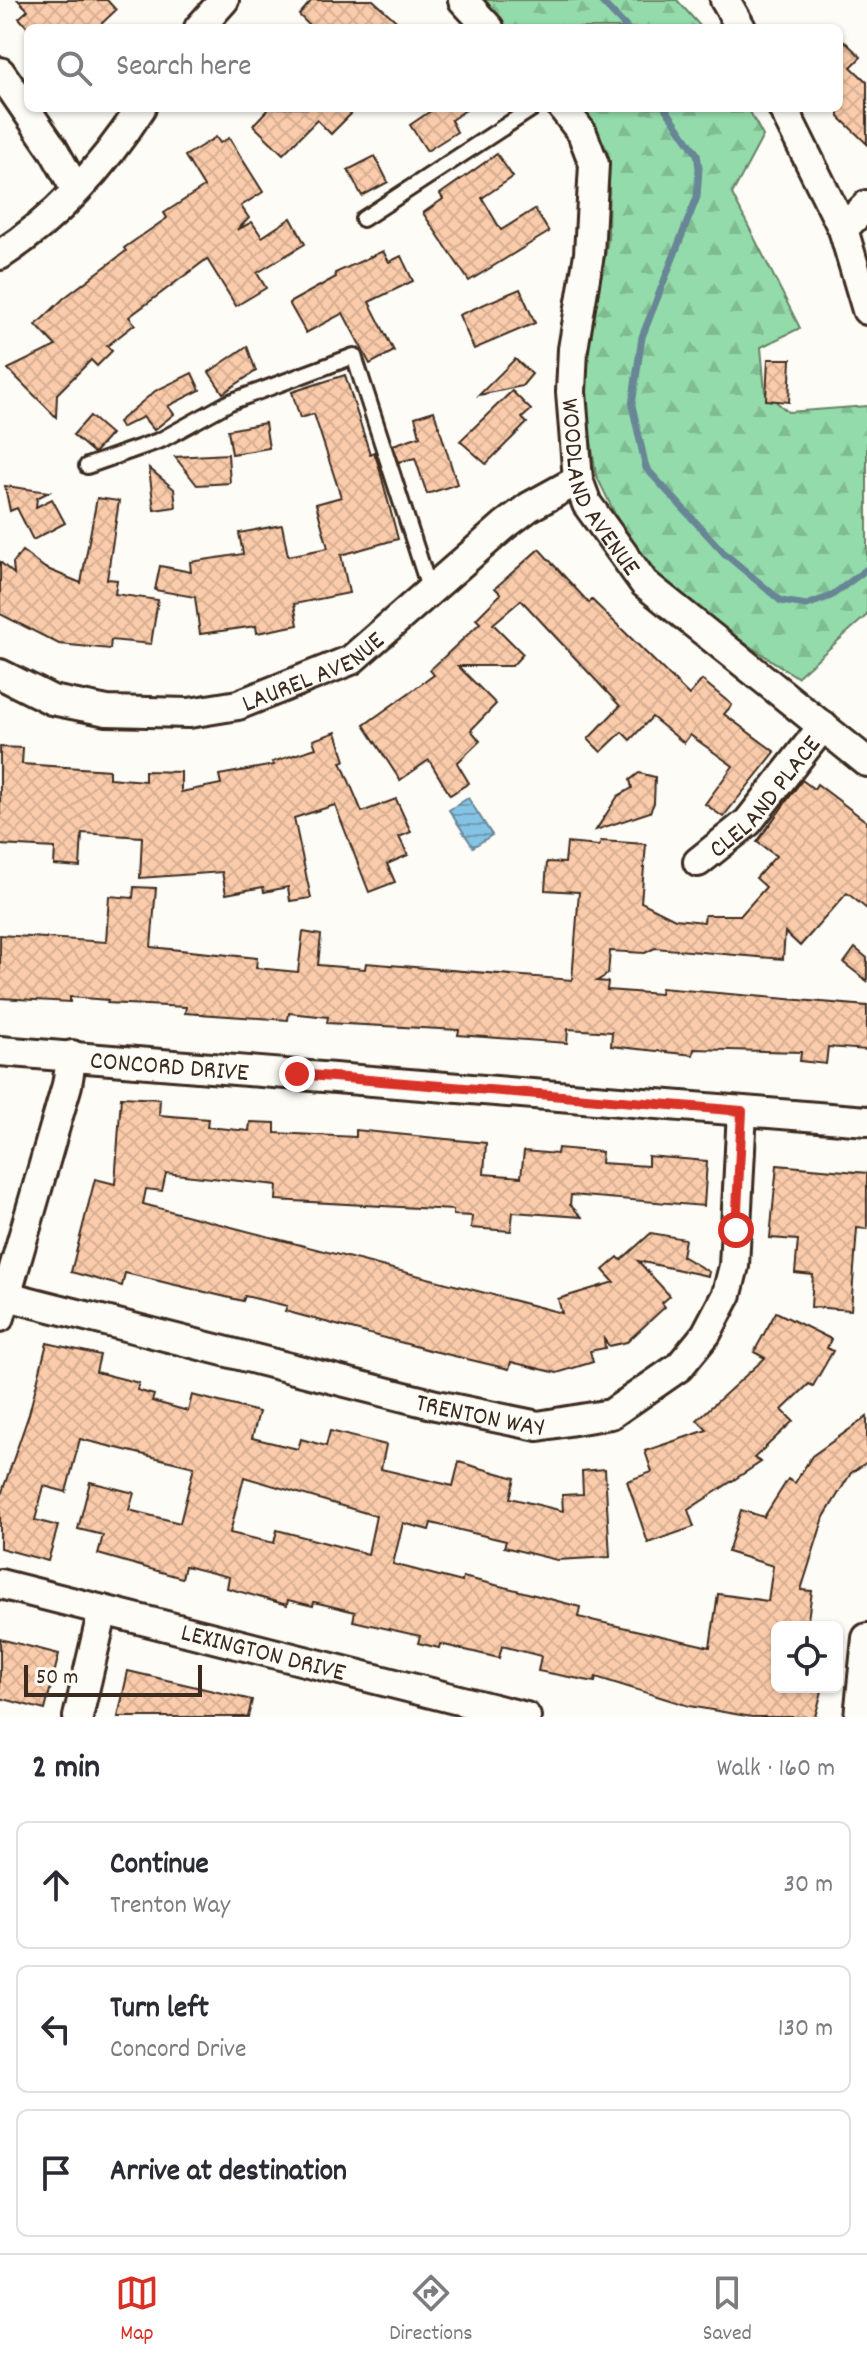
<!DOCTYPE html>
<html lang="en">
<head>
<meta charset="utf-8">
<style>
  body { margin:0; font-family:Dekko,sans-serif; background:#f2f2f3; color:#2b2b33 }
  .controls { position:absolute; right:24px; bottom:24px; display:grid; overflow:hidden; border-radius:12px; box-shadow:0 2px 6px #0004 }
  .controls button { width:72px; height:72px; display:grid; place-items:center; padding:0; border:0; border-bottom:2px solid #e1e1e2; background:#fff; color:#2b2b33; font:40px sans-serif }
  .scale { position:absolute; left:24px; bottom:20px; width:178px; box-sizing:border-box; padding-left:8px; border:4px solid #3b2a1e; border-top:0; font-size:22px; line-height:28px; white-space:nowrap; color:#3b2a1e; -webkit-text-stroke:6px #fdfcf7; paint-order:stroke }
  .stop { position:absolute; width:24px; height:24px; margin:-18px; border:6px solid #d93025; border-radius:50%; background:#fff }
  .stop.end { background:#d93025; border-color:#fff; box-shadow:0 2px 8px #0008 }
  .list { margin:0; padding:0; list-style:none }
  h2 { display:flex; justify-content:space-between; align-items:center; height:104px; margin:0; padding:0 32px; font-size:34px }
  h2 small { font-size:26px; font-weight:400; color:#7c7c81 }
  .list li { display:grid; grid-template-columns:52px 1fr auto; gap:24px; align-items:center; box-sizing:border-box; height:128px; margin:0 16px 16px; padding:0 16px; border:2px solid #e1e1e2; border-radius:12px }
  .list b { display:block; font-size:30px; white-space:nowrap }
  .list p { margin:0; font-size:26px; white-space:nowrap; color:#7c7c81 }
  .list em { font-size:26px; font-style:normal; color:#7c7c81 }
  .icon { flex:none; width:44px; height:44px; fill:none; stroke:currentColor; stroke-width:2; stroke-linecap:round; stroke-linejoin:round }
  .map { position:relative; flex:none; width:867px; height:1717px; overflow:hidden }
  .search { position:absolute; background:#fff; box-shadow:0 2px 6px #0004; left:24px; right:24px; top:24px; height:88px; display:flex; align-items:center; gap:20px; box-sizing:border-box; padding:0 28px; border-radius:12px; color:#7c7c81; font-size:30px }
  .sheet { height:536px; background:#fff }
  nav { display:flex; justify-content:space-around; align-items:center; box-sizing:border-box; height:112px; border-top:2px solid #e1e1e2; background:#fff; font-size:22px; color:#7c7c81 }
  nav a { display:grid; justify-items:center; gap:4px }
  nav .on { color:#d93025 }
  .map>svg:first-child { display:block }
  .forest { fill:url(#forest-firs); stroke:#678264; stroke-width:2 }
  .water { fill:url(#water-rules); stroke:#678695; stroke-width:2 }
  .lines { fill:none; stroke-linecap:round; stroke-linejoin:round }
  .stream { stroke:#678695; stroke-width:7 }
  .building { fill:url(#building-cross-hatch); stroke:#3b2a1e; stroke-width:2; fill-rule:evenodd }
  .service-casing { stroke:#3b2a1e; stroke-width:20 }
  .minor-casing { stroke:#3b2a1e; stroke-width:34 }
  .service { stroke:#fdfcf7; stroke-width:14 }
  .minor { stroke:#fdfcf7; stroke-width:28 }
  .route { stroke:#d93025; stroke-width:10 }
  .labels { text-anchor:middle; stroke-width:6; stroke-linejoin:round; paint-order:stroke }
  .street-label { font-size:26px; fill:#3b2a1e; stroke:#fdfcf7 }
</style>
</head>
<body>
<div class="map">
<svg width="867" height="1717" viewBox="0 0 867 1717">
  <defs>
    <pattern id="forest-firs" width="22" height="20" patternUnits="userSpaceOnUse" patternTransform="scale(2)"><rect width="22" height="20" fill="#93dbaa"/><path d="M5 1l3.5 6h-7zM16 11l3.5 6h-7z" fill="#80bc92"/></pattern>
    <pattern id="water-rules" width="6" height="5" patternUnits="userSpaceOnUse" patternTransform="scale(2)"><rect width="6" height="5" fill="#85c3e5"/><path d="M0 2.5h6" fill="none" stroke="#6e9fb9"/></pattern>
    <pattern id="building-cross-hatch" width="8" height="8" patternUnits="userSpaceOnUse" patternTransform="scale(2)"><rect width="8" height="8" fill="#fbccab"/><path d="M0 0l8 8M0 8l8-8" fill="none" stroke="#d8af93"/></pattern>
  </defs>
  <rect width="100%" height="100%" fill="#fdfcf7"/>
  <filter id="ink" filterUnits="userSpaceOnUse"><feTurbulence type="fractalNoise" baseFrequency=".0125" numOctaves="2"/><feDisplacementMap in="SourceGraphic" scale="16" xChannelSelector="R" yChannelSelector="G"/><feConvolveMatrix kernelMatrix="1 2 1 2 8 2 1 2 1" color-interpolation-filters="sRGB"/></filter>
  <g filter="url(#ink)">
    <g class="forest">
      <polygon points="480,0 677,0 702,28 506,28"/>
      <polygon points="579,108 748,108 763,136 732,194 800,328 761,347 765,392 788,412 867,406 867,615 797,677 699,613 633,551 596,475 582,382 608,239 609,156"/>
    </g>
    <polygon class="water" points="468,798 492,835 473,847 449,810"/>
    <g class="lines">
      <g class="stream">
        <polyline points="600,0 627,28"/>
        <polyline points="665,108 697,154 699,168 697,197 642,337 632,405 646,468 724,553 781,601 807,605 831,596 867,569"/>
      </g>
    </g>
    <g class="building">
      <polygon points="18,0 107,0 116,10 97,28 28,28 19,18 28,10"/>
      <polygon points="312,0 373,0 404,28 312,28 299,15"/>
      <polygon points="839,36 861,57 851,67 867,82 867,144 839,117"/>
      <polygon points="269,108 357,108 331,134 317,120 283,154 253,125"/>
      <polygon points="435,108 469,108 451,120 457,132 427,151 410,125"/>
      <polygon points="216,137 220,143 229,138 263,192 241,206 249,218 237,230 252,222 262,237 291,218 305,244 257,273 266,288 236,306 207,259 129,317 135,324 107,346 112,351 97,366 91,360 57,394 56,417 8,369 56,346 36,325 64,298 126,251 124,248 167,218 164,213 204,187 185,156"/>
      <polygon points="497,154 513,177 482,198 501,230 535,209 549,232 469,281 423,213 443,199 440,194"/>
      <polygon points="375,156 388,182 362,196 348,170"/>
      <polygon points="383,251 389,262 401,256 413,281 369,302 394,351 370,364 343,313 306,333 289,303 336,277 335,273"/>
      <polygon points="520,289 535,323 474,349 459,315"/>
      <polygon points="247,346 256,371 223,393 209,372"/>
      <polygon points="515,359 532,374 522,386 479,395"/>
      <polygon points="768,359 791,359 789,402 766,400"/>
      <polygon points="192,373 200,390 168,406 174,414 154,430 143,417 121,428 118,422 155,391"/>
      <polygon points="345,375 370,454 374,452 379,467 398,539 341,555 349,593 294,604 298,625 257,633 256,626 200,634 195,597 155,590 160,566 191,572 190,562 243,554 239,533 282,525 288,556 328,548 316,504 341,497 314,414 300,418 292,392"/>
      <polygon points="512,391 531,410 522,418 527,423 486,464 460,441"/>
      <polygon points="434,411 457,484 427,494 415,458 399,462 393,445 420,436 415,417"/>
      <polygon points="90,416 111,434 94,453 73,435"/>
      <polygon points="265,423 269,448 232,454 228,430"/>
      <polygon points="228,454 230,483 197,485 175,457"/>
      <polygon points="149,468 174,489 176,507 154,510"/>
      <polygon points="5,486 49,492 37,498 36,507 52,499 65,523 33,540 17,508 10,511"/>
      <polygon points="97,498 119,501 107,579 117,580 115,594 158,600 151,644 111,640 110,649 59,644 0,614 0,562 14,574 13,563 22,551 45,568 81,583"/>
      <polygon points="539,549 589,603 592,600 689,695 702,680 732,705 724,714 775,752 723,817 705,804 733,766 690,735 684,743 652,717 630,740 622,732 601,752 588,739 620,706 521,600 493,624 523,654 512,666 458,666 496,704 471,730 480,741 457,763 469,783 450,795 429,760 400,780 364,725 434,675 430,670 480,623 476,619 501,594 495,588"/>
      <polygon points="336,732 345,761 341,762 362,812 396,799 411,832 399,837 408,855 387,864 395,882 369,892 335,805 294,818 311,898 290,901 288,887 264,892 263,887 226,894 222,872 140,878 142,837 82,833 80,867 54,865 55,848 0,845 0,747 23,748 22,764 109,770 109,778 145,781 145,771 181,772 181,792 221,784 219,775 274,765 272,762 316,748 313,740"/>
      <polygon points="639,773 655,777 654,803 650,812 596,830 618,796 632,788 630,780"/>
      <polygon points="802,780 814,789 817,784 867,822 867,909 847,893 800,946 785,932 783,959 655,948 645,953 610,951 608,974 597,981 608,982 607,990 660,994 661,988 867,1006 867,1050 828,1047 826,1064 800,1061 801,1052 694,1049 693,1055 611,1046 612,1032 568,1029 567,1043 458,1035 459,1030 327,1023 328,1017 289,1013 288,1020 185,1013 186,1007 107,1003 108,1000 70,997 70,1002 0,998 0,935 106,942 109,896 133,898 134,887 156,888 151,947 257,958 256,968 298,972 303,932 321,935 318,965 365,969 366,963 572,980 579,892 545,890 547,862 565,863 567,843 599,846 601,841 646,844 641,902 675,919 704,922 705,915 741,915 766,887 756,878 776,856 757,842"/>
      <polygon points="855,948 867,958 867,981 844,963"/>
      <polygon points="121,1097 160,1099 159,1115 208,1119 207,1127 249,1131 250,1122 275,1123 275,1133 356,1137 356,1130 486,1143 484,1174 521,1177 524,1151 557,1154 558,1148 602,1152 601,1163 648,1166 648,1156 707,1161 704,1206 571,1195 570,1205 582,1217 513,1212 511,1231 471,1228 472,1216 453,1215 453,1210 276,1200 277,1185 166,1173 162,1191 146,1189 143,1204 562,1313 558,1299 614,1282 603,1270 618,1257 621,1260 651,1233 685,1239 682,1256 709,1272 708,1276 638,1261 670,1296 662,1303 665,1307 627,1342 609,1346 604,1339 605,1348 590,1351 593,1362 557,1373 511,1362 509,1369 429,1350 285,1311 287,1306 245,1296 243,1301 125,1273 122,1286 71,1272 95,1179 115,1184"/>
      <polygon points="777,1165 867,1173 867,1229 857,1228 851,1310 811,1307 813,1275 795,1273 798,1240 770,1238"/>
      <polygon points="776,1312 831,1339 827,1348 833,1351 813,1386 809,1384 782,1410 793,1421 754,1458 761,1462 688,1510 694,1527 648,1543 627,1481 652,1472 645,1451 707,1430 697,1420 765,1358 754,1352"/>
      <path d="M 47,1343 L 100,1355 L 96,1372 L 139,1383 L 137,1390 L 154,1395 L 152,1401 L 188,1411 L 192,1395 L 259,1412 L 252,1438 L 298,1449 L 301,1439 L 326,1446 L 330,1431 L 386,1445 L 381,1469 L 453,1486 L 459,1462 L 515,1478 L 510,1498 L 563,1511 L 562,1495 L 583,1494 L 582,1471 L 605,1469 L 610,1557 L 557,1560 L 504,1547 L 506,1541 L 431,1523 L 429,1530 L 403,1523 L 393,1564 L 462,1582 L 463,1577 L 516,1590 L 580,1607 L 578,1617 L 710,1647 L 718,1594 L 768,1601 L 773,1566 L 728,1552 L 741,1510 L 764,1517 L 788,1479 L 795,1483 L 812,1456 L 867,1417 L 867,1462 L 851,1473 L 824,1517 L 801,1590 L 812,1591 L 807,1627 L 777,1627 L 777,1687 L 818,1687 L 822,1691 L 815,1717 L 752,1717 L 689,1706 L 596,1677 L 595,1682 L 538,1671 L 541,1656 L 502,1646 L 499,1658 L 440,1644 L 439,1648 L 418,1643 L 420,1636 L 353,1621 L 355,1612 L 314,1602 L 313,1606 L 288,1600 L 287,1605 L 227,1588 L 229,1577 L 185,1566 L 182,1578 L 98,1554 L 103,1535 L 78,1529 L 90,1482 L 134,1493 L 129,1510 L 180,1523 L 194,1467 L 80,1439 L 66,1492 L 44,1486 L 35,1520 L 58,1526 L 48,1561 L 0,1548 L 0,1498 L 29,1414 ZM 244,1477 L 376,1516 L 368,1554 L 277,1530 L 274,1543 L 230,1533 Z"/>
      <polygon points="0,1639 59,1654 45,1710 0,1698"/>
      <polygon points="128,1671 252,1700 248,1717 118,1717"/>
    </g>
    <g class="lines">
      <g class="service-casing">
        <g id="service">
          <polyline points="363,219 533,108"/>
          <polyline points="87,466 161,440 230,402 354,356 430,591"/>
        </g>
      </g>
      <g class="minor-casing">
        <g id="minor">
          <polyline points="463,0 489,28"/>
          <polyline points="725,0 741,28"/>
          <polyline points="199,28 224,0"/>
          <polyline points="0,72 53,149 76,190"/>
          <path id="s1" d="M 563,108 L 582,133 L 594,164 L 589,254 L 573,349 L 571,392 L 578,480 L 587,504 L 644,583 L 867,762"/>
          <polyline points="783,108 843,229 867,310"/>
          <polyline points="843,229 867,205"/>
          <path d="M 0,255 C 57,218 104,165 141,108"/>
          <path id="s2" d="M 0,674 L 52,700 L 107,711 L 189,713 L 238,705 L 351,660 L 505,525 L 529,507 L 578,480"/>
          <path id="s3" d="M 698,862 L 748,822 L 823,726"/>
          <path id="s4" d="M 0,1051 L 867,1121"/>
          <path id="s5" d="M 7,1296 L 436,1405 L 538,1426 L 611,1414 L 679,1367 L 706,1334 L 727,1294 L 734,1266 L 742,1111"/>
          <polyline points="0,1317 67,1085 72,1055"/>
          <path id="s6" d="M 0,1584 L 526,1717"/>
          <polyline points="78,1717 103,1610"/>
          <polyline points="859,1717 867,1638"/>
        </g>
      </g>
      <use href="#service" class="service"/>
      <use href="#minor" class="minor"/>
    </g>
  </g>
  <g class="lines" filter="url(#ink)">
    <polyline class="route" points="297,1074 742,1111 736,1230"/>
  </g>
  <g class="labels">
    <g class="street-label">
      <text dy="9" stroke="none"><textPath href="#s1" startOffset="396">WOODLAND AVENUE</textPath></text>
      <text dy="9" stroke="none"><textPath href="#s2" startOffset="328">LAUREL AVENUE</textPath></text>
      <text dy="9" stroke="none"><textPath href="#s3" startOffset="94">CLELAND PLACE</textPath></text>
      <text dy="9" stroke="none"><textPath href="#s4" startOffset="170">CONCORD DRIVE</textPath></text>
      <text dy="9" stroke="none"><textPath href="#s5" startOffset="488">TRENTON WAY</textPath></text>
      <text dy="9" stroke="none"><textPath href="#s6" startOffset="272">LEXINGTON DRIVE</textPath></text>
    </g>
  </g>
</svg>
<div class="controls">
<button><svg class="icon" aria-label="locate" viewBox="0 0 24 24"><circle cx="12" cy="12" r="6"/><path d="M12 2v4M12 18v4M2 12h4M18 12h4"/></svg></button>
</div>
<div class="scale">50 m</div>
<div class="stop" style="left:736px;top:1230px"></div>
<div class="stop end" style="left:297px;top:1074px"></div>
<div class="search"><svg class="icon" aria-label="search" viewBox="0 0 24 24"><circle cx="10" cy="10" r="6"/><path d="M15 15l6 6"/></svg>Search here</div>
</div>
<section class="sheet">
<h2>2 min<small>Walk · 160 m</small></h2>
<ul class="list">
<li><svg class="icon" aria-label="ahead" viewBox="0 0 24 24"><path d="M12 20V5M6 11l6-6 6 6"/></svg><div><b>Continue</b><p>Trenton Way</p></div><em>30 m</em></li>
<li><svg class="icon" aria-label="left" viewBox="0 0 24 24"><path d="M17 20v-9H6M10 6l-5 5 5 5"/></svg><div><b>Turn left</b><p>Concord Drive</p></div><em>130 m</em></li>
<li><svg class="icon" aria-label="arrive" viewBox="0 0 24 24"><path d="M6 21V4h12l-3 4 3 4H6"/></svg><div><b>Arrive at destination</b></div></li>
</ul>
</section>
<nav>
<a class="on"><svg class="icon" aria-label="map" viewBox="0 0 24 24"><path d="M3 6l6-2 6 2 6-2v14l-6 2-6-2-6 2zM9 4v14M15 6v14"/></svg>Map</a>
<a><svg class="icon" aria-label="directions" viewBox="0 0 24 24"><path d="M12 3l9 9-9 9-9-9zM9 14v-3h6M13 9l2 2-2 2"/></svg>Directions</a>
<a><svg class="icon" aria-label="saved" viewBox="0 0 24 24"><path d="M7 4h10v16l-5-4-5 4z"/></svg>Saved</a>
</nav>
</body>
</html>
